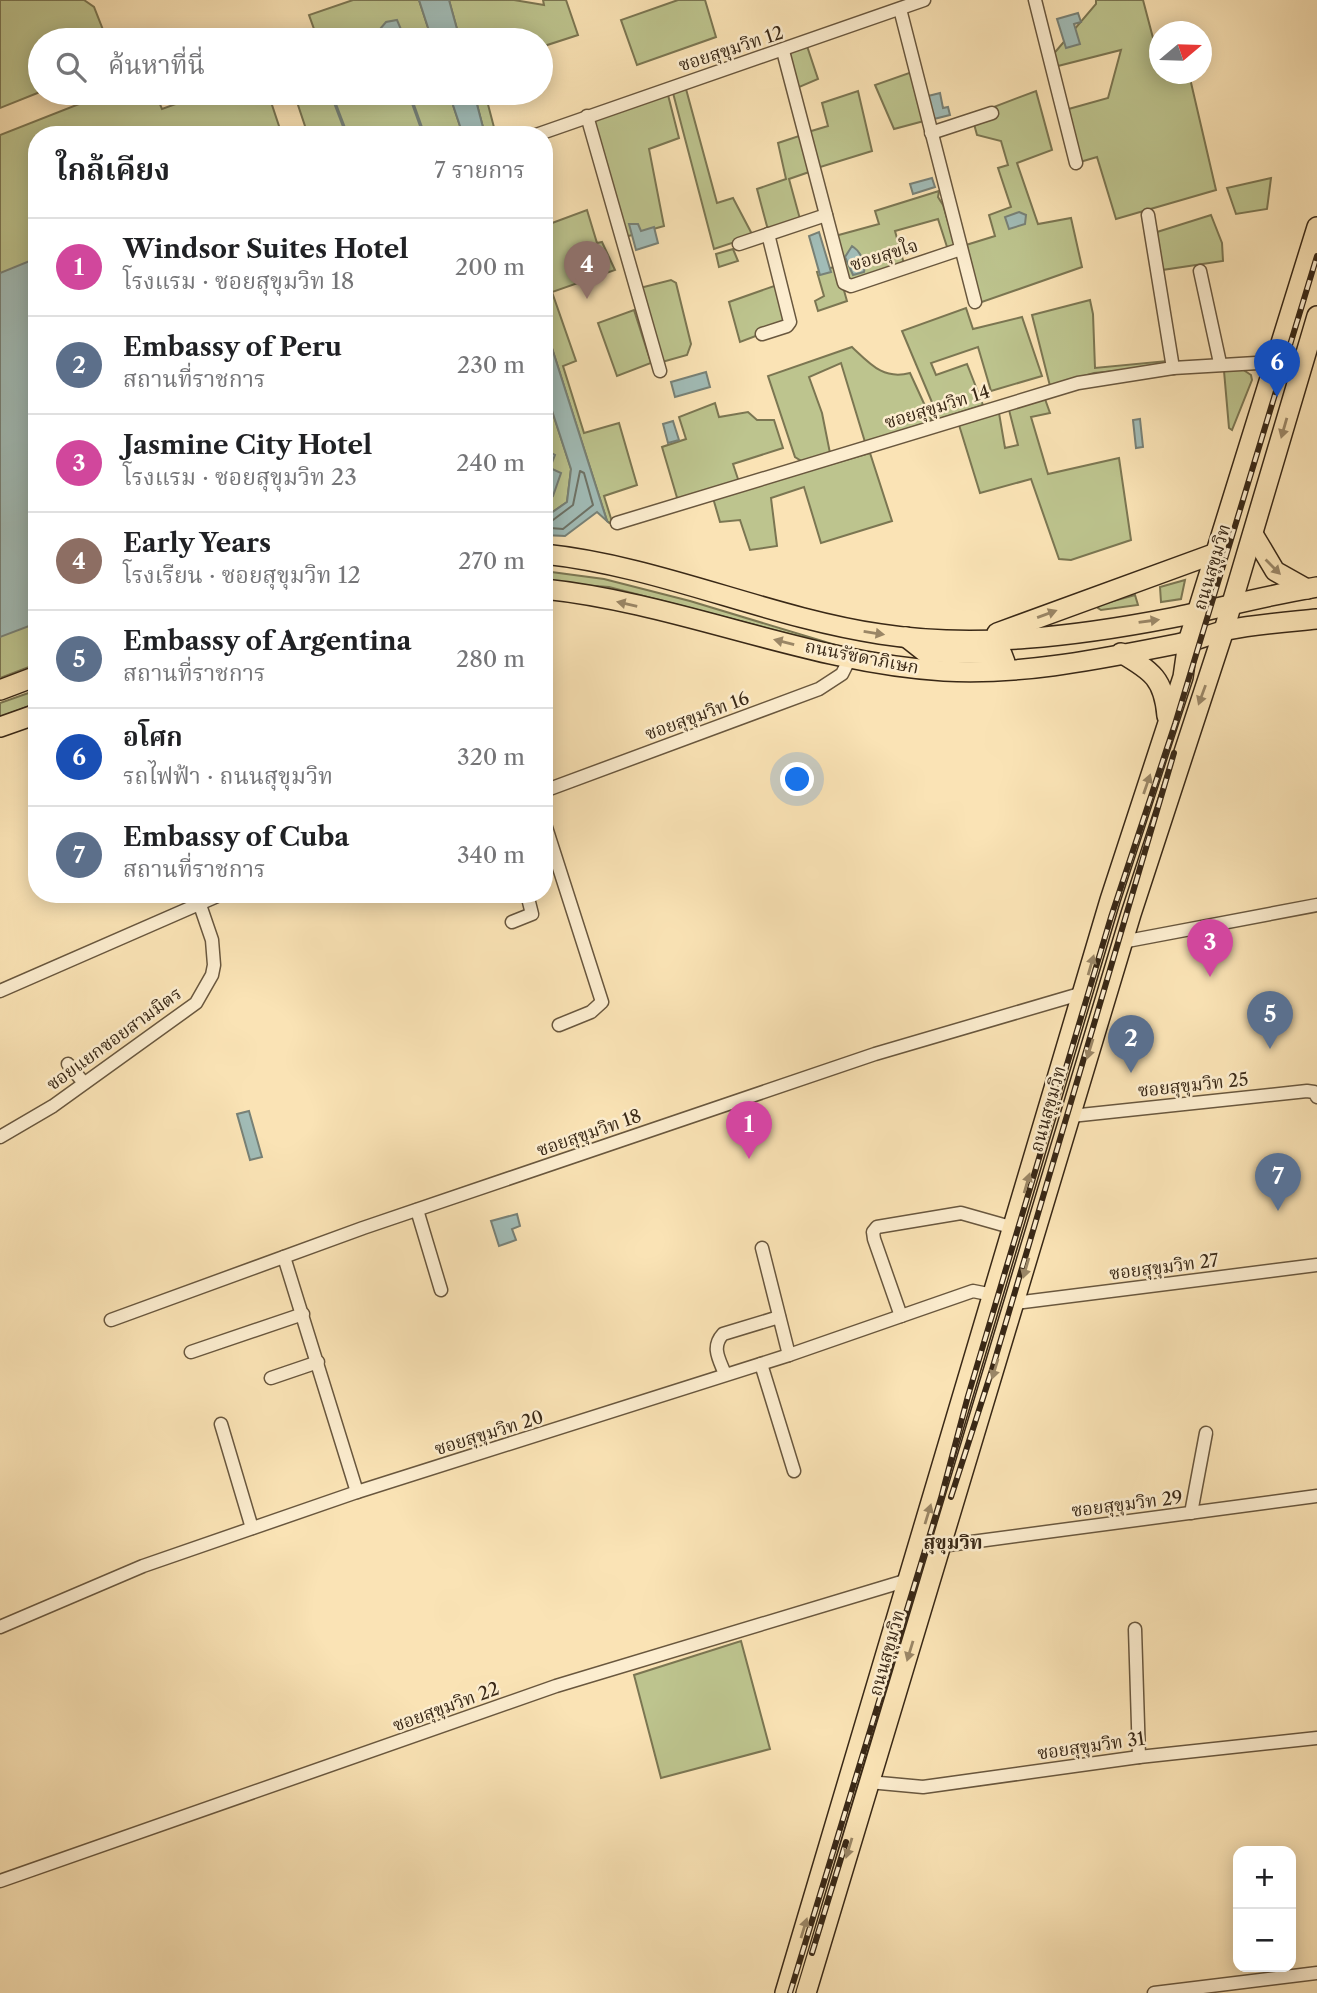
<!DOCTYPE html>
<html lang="th">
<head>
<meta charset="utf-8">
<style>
  body { margin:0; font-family:"Libre Caslon Text","Noto Serif Thai",serif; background:#f6f6f6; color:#202124 }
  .controls { position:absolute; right:21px; bottom:21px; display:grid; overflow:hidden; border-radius:14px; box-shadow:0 4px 18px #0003 }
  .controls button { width:63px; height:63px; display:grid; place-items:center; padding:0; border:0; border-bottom:2px solid #e0e0e0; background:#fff; color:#202124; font:35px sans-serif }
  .compass { position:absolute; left:1149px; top:21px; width:63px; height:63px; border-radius:50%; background:#fff; box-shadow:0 4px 18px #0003; rotate:71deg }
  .you { position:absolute; left:798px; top:780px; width:24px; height:24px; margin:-18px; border:5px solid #fff; border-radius:50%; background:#1a73e8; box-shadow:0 0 0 10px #1a73e833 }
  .badge { display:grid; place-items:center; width:46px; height:46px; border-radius:50%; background:#7c3aed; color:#fff; font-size:23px; font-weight:700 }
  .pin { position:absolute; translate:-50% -58px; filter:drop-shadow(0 2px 4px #0008) }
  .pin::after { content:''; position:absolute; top:37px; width:24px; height:21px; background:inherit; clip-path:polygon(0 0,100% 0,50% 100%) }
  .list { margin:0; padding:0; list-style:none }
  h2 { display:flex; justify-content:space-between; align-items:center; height:91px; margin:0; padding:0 28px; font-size:30px }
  h2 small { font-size:23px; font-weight:400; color:#757577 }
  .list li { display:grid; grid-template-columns:46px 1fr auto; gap:21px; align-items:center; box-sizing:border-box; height:98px; padding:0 28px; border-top:2px solid #e0e0e0 }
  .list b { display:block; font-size:26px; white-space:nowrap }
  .list p { margin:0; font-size:23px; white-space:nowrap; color:#757577 }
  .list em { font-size:23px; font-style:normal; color:#757577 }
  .icon { flex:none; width:38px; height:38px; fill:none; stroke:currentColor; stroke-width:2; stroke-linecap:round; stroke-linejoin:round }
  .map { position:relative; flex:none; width:1317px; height:1993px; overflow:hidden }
  .search { position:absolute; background:#fff; box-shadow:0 4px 18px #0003; left:28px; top:28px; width:525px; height:77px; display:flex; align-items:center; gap:18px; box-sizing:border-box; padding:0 24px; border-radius:38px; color:#757577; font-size:26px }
  .panel { position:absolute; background:#fff; box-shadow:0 4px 18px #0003; left:28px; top:126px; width:525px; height:777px; border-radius:28px }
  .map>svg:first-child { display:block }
  .green { fill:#bdc48e; stroke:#7b7652; stroke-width:2 }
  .water { fill:#a1bcb7; stroke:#778177; stroke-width:2 }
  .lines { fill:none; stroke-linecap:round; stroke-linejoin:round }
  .shore { stroke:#6d7266; stroke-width:2 }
  .stream { stroke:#778177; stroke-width:3.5 }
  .minor-casing { stroke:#69573e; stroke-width:15 }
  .primary-casing { stroke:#392816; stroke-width:22 }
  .minor { stroke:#fcedcf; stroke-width:12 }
  .primary { stroke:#fae3b5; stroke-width:19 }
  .rail-casing { stroke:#392816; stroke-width:6 }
  .rail { stroke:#fcedcf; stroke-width:3.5; stroke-dasharray:10; stroke-linecap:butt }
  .oneway { fill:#9a8666 }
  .labels { text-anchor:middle; stroke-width:5; stroke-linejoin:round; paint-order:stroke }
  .street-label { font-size:18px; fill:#392816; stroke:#fcedcf }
  .neighbourhood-label { font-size:19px; font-weight:bold; fill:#392816; stroke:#fcedcf }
</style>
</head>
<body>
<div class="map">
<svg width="1317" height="1993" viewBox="0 0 1317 1993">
  <rect width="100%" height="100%" fill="#fae3b5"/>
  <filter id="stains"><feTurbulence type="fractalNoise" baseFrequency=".00286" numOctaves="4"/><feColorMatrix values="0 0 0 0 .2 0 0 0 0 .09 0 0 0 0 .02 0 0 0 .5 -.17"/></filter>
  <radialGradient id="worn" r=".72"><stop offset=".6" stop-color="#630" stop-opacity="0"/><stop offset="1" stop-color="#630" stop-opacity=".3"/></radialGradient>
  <g class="green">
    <polygon points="0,0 84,0 94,7 107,40 40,40 40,92 0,108"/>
    <polygon points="353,0 419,0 432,40 318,40 309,15"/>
    <polygon points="449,0 514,0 544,5 543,0 566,0 578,35 541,47 541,40 460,40"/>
    <polygon points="678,0 705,0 716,37 637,65 621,20"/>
    <polygon points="1096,0 1143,0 1157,53 1159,53 1160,74 1189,74 1216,190 1116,219 1097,157 1080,162 1065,110 1108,98 1121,50 1054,67 1051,57 1096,4"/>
    <polygon points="807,46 818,79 797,88 789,58 791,52"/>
    <polygon points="912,72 924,121 894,129 875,85"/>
    <polygon points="686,89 717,203 733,198 753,236 714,249 673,93"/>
    <polygon points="858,91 872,151 817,168 808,132 828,126 822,103"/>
    <polygon points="1036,91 1052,150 1017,163 1038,224 1071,218 1082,267 979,303 966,245 995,236 989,215 1011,207 998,168 1008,165 1001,141 977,135 974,124 991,108"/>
    <polygon points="107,93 155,93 162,109 206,93 268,93 282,135 37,135 37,664 0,678 0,135"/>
    <polygon points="294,93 449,93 463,135 308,135"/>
    <polygon points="474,93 485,93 496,135 485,135"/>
    <polygon points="668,95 679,138 649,149 664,226 625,237 592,119"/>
    <polygon points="802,135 812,171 789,179 800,219 768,230 757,189 786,179 778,143"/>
    <polygon points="1271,178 1267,209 1236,214 1227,188"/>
    <polygon points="939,191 938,197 943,205 955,245 948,250 938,219 895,231 904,264 852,282 846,279 835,236 879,224 875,211"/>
    <polygon points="587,210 597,243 602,242 615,270 552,292 576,361 563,366 584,433 619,423 637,485 604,496 613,525 607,521 544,323 544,226"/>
    <polygon points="1211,215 1222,243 1223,261 1162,270 1157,232"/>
    <polygon points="733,249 738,261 719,267 716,254"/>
    <polygon points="837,266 847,301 818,311 815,301 824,296 817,272"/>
    <polygon points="671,280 676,283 691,344 687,355 662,362 640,288"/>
    <polygon points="777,285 785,325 740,342 729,302"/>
    <polygon points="1090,300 1093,314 1095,368 1167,361 1168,366 1094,373 1050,386 1032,315"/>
    <polygon points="966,308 973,329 1022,317 1042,376 991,391 978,347 931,363 936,375 967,364 983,405 939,419 902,331"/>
    <polygon points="634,310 651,363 617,376 598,323"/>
    <path d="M 852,347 C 871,365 884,380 910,373 L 932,421 L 865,442 L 841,363 L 809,377 L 822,413 L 830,453 L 803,462 L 795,457 L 768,376 Z"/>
    <polygon points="1242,369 1251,375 1252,380 1232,430 1229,428 1224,371"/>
    <polygon points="544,386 571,469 567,502 544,518"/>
    <polygon points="1045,399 1050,413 1031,417 1048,474 1119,458 1131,540 1071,560 1059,559 1031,479 980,493 959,425 999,413 1005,448 1018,445 1009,410"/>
    <polygon points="715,403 719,417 748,412 757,420 774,420 783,448 733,464 739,482 678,501 662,447 686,439 679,417"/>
    <polygon points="870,453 892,521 821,543 804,487 771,498 777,546 750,550 740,520 720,522 713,498"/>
    <polygon points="544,571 604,579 690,601 852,650 609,587 544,582"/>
    <polygon points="1185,580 1181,599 1161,602 1160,587"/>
    <polygon points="1135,595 1138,605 1101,610 1098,608 1099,605"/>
    <polygon points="37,690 37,703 0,717 0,703"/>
    <polygon points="741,1641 770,1749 661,1778 634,1675"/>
  </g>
  <g class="water">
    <polygon points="419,0 449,0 460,40 432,40"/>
    <polygon points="1078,13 1081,22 1074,24 1080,44 1066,48 1057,19"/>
    <polygon points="397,20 403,34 402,40 382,40 380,29 386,22"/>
    <polygon points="449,93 474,93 485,135 463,135"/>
    <polygon points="940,93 943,108 948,107 950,115 934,119 928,96"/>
    <polygon points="932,178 935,187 913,194 910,184"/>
    <polygon points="1019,212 1026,215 1025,224 1009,229 1005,217"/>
    <polygon points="638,224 641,231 654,227 658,243 636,250 629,224"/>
    <polygon points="819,232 831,272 820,275 809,236"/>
    <path d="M 852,246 C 860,251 866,262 864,272 L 853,275 L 845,257 Z"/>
    <polygon points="37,258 37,623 0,637 0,273"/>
    <polygon points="544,323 607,521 597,512 565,536 544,535 544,518 567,502 571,469 544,386"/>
    <polygon points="706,372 710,387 675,397 671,382"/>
    <polygon points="1140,419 1143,447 1136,448 1133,420"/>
    <polygon points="673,421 679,440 668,443 663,424"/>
    <polygon points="544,445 546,450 555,455 550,468 561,473 553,496 544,493"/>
    <polygon points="249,1111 262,1157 250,1160 237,1114"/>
    <polygon points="517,1214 520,1226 512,1229 516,1240 499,1246 491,1221"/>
  </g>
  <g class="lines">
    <polygon class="shore" points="580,471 584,473 593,505 563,529 550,528 549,523 573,505"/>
    <g class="stream">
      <polyline points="331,93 347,135"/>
      <polyline points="409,93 424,135"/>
    </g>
    <g class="minor-casing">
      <g id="minor">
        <polyline points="1035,0 1076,163"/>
        <polyline points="900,9 975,302"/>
        <polyline points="783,51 844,283 851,286 961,249"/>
        <polyline points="587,116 660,371"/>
        <polyline points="931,133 992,113"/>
        <polyline points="536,135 924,0"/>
        <polyline points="1148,215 1173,368"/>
        <polyline points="739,244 826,215"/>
        <polyline points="1200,271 1220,363"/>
        <polyline points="762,334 787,326 790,322 768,234"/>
        <polyline points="617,523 1078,383 1173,368 1274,362"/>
        <polyline points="544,791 819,689 842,674 850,658"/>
        <polyline points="544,821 602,1002 591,1012 559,1025"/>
        <polyline points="512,922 532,914 527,894"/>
        <polyline points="1122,942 1317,905"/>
        <polyline points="0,991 222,894"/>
        <polyline points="68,1064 84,1083"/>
        <polyline points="1071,1116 1307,1091 1314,1092 1317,1097"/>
        <polyline points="0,1137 53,1106 196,1003 212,975 214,965 212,940 200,905"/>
        <polyline points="417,1210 441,1290"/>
        <polyline points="762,1248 789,1355"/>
        <polyline points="284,1257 357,1492"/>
        <polyline points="1015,1303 1317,1265"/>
        <polyline points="901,1316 874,1239 873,1232 877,1227 961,1213 1014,1228"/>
        <polyline points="111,1320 363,1228 875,1054 1083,993"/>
        <polyline points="191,1352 303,1314"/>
        <polyline points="761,1364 794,1471"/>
        <path d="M 725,1374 C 719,1359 711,1347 723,1334 L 779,1317"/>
        <polyline points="271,1378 318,1362"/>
        <polyline points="221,1424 252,1528"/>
        <polyline points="1191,1513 1206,1433"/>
        <polyline points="941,1546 1317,1496"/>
        <polyline points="0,1627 143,1566 357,1492 789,1355 973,1291 993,1295"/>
        <polyline points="1135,1629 1139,1757"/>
        <polyline points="869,1782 923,1787 1139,1757 1317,1738"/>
        <polyline points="0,1881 556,1686 908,1580"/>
        <polyline points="1154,1993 1317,1973"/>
      </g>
    </g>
    <g class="primary-casing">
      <g id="primary">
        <polyline points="1253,534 1275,571 1307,589"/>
        <path d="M 544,554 C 659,566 767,617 880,634 C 975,649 1078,636 1171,618 C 1220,608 1268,595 1317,587"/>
        <path d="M 544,589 C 680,603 808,663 944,671 C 1024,676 1109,657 1187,642 C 1200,639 1214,633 1227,630 C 1257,624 1287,622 1317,619"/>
        <polyline points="997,633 1216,553"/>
        <polyline points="906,637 925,652 1002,654 1005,662 994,669"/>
        <path d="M 1121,653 C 1152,671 1164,679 1167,716"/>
        <polyline points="0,690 37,676"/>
        <polyline points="0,727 37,714"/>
        <polyline points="785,1993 1110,900 1183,677 1188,642 1317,227"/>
        <polyline points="806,1993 1131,914 1224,630 1317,316"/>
      </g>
    </g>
    <use href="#minor" class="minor"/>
    <use href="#primary" class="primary"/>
    <g class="rail-casing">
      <g id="rail">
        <polyline points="951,1497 991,1373 1174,753"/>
        <polyline points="812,1953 846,1842"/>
        <polyline points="790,1993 941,1498 968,1396 1111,917 1175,724 1317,256"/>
      </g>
    </g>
    <use href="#rail" class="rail"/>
  </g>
  <defs><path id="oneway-solid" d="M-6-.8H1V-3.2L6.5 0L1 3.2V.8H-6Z" transform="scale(1.75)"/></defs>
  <g class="oneway">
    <use href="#oneway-solid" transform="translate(1284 428) rotate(106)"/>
    <use href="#oneway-solid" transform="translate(1273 567) rotate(45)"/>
    <use href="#oneway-solid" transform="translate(627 604) rotate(-167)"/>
    <use href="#oneway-solid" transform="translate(1047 614) rotate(-20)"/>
    <use href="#oneway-solid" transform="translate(1149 621) rotate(-8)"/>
    <use href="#oneway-solid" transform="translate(874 633) rotate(9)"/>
    <use href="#oneway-solid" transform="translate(784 642) rotate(-166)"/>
    <use href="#oneway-solid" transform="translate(1202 695) rotate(110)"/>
    <use href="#oneway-solid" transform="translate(1147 784) rotate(-71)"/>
    <use href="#oneway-solid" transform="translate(1091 965) rotate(-74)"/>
    <use href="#oneway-solid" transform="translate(1090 1049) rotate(107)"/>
    <use href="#oneway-solid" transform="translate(1027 1183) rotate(-74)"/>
    <use href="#oneway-solid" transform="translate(1026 1268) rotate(106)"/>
    <use href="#oneway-solid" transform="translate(995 1369) rotate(107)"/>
    <use href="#oneway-solid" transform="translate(928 1514) rotate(-73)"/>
    <use href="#oneway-solid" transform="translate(910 1651) rotate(107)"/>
    <use href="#oneway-solid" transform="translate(849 1848) rotate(107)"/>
    <use href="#oneway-solid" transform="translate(804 1928) rotate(-73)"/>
  </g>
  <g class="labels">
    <g class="street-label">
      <text transform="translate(731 49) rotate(-18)" y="6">ซอยสุขุมวิท 12</text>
      <text transform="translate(884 255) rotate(-17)" y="6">ซอยสุขใจ</text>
      <text transform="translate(937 407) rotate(-17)" y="6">ซอยสุขุมวิท 14</text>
      <text transform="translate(1212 567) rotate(-73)" y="6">ถนนสุขุมวิท</text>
      <text transform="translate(862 657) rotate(11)" y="6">ถนนรัชดาภิเษก</text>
      <text transform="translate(697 716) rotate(-20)" y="6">ซอยสุขุมวิท 16</text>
      <text transform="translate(114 1039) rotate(-36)" y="6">ซอยแยกซอยสามมิตร</text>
      <text transform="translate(1193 1085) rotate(-6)" y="6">ซอยสุขุมวิท 25</text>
      <text transform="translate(1048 1109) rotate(-74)" y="6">ถนนสุขุมวิท</text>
      <text transform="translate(589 1133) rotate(-19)" y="6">ซอยสุขุมวิท 18</text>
      <text transform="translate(1164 1267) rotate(-7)" y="6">ซอยสุขุมวิท 27</text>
      <text transform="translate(489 1433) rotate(-17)" y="6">ซอยสุขุมวิท 20</text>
      <text transform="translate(1127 1504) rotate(-7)" y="6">ซอยสุขุมวิท 29</text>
      <text transform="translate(887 1653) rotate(-74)" y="6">ถนนสุขุมวิท</text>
      <text transform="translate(446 1707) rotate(-20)" y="6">ซอยสุขุมวิท 22</text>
      <text transform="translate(1091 1746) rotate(-8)" y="6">ซอยสุขุมวิท 31</text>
    </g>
    <g class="neighbourhood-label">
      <text x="953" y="1549">สุขุมวิท</text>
    </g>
  </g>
  <rect width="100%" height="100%" filter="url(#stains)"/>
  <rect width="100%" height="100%" fill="url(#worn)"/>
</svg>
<div class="controls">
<button>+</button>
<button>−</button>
</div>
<svg class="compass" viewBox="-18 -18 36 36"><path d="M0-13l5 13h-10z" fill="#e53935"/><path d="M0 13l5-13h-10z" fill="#757577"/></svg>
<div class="you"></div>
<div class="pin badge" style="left:749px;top:1159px;background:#d1479c">1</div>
<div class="pin badge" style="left:1131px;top:1073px;background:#5c6f8a">2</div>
<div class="pin badge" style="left:1210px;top:977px;background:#d1479c">3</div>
<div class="pin badge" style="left:587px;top:299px;background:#8d6e63">4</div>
<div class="pin badge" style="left:1270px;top:1049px;background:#5c6f8a">5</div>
<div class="pin badge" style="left:1277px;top:397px;background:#1a4fb4">6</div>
<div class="pin badge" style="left:1278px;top:1211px;background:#5c6f8a">7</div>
<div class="search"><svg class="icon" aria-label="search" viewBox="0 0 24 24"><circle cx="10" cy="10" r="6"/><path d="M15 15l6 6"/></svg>ค้นหาที่นี่</div>
<section class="panel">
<h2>ใกล้เคียง<small>7 รายการ</small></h2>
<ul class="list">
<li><span class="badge" style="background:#d1479c">1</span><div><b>Windsor Suites Hotel</b><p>โรงแรม · ซอยสุขุมวิท 18</p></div><em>200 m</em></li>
<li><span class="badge" style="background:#5c6f8a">2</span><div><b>Embassy of Peru</b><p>สถานที่ราชการ</p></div><em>230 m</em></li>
<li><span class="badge" style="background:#d1479c">3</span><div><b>Jasmine City Hotel</b><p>โรงแรม · ซอยสุขุมวิท 23</p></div><em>240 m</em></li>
<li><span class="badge" style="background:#8d6e63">4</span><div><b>Early Years</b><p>โรงเรียน · ซอยสุขุมวิท 12</p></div><em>270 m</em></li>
<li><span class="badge" style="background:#5c6f8a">5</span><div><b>Embassy of Argentina</b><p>สถานที่ราชการ</p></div><em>280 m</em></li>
<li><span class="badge" style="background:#1a4fb4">6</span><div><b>อโศก</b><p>รถไฟฟ้า · ถนนสุขุมวิท</p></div><em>320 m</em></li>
<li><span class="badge" style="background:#5c6f8a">7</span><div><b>Embassy of Cuba</b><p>สถานที่ราชการ</p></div><em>340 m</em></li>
</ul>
</section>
</div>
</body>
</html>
